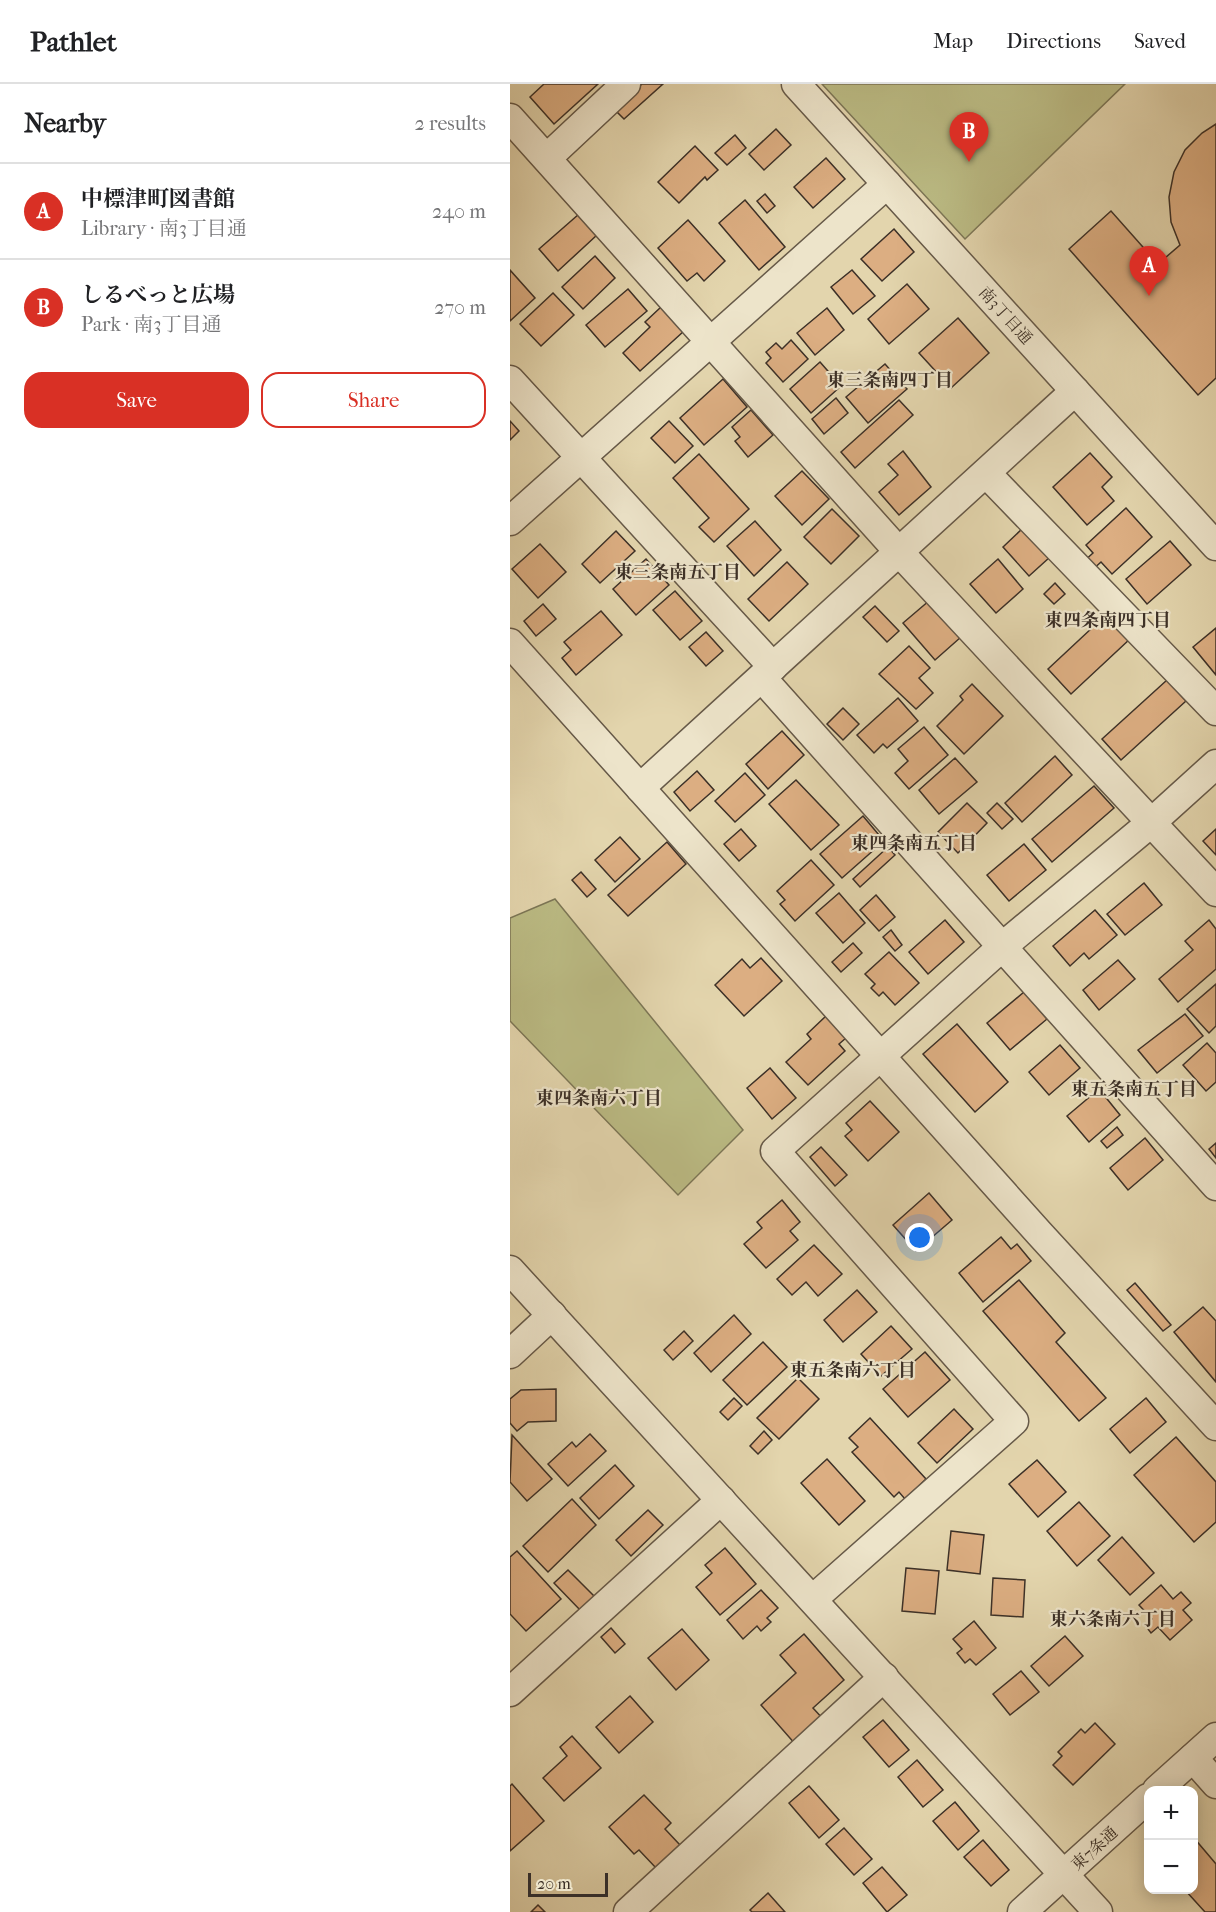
<!DOCTYPE html>
<html lang="en">
<head>
<meta charset="utf-8">
<style>
  body { margin:0; font-family:"IM FELL French Canon","Noto Serif JP",serif; background:#f6f6f6; color:#202124 }
  .controls { position:absolute; right:18px; bottom:18px; display:grid; overflow:hidden; border-radius:12px; box-shadow:0 3px 15px #0003 }
  .controls button { width:54px; height:54px; display:grid; place-items:center; padding:0; border:0; border-bottom:2px solid #e0e0e0; background:#fff; color:#202124; font:30px sans-serif }
  .scale { position:absolute; left:18px; bottom:15px; width:80px; box-sizing:border-box; padding-left:6px; border:3px solid #3c3027; border-top:0; font-size:16px; line-height:21px; white-space:nowrap; color:#3c3027; -webkit-text-stroke:4px #ede4ca; paint-order:stroke }
  .you { position:absolute; left:410px; top:1154px; width:21px; height:21px; margin:-15px; border:4px solid #fff; border-radius:50%; background:#1a73e8; box-shadow:0 0 0 9px #1a73e833 }
  .badge { display:grid; place-items:center; width:39px; height:39px; border-radius:50%; background:#d93025; color:#fff; font-size:20px; font-weight:700 }
  .pin { position:absolute; translate:-50% -50px; filter:drop-shadow(0 2px 3px #0008) }
  .pin::after { content:''; position:absolute; top:32px; width:21px; height:18px; background:inherit; clip-path:polygon(0 0,100% 0,50% 100%) }
  .list { margin:0; padding:0; list-style:none }
  h2 { display:flex; justify-content:space-between; align-items:center; height:78px; margin:0; padding:0 24px; font-size:26px }
  h2 small { font-size:20px; font-weight:400; color:#757577 }
  .list li { display:grid; grid-template-columns:39px 1fr auto; gap:18px; align-items:center; box-sizing:border-box; height:96px; padding:0 24px; border-top:2px solid #e0e0e0 }
  .list b { display:block; font-size:22px; white-space:nowrap }
  .list p { margin:0; font-size:20px; white-space:nowrap; color:#757577 }
  .list em { font-size:20px; font-style:normal; color:#757577 }
  .actions { display:flex; gap:12px; padding:18px 24px }
  .actions a { flex:1; padding:14px 0; border:2px solid #d93025; border-radius:18px; text-align:center; font-size:21px; color:#d93025 }
  .actions .main { background:#d93025; color:#fff }
  .map { position:relative; flex:none; width:706px; height:1828px; overflow:hidden }
  header { display:flex; align-items:center; gap:36px; box-sizing:border-box; height:84px; padding:0 30px; background:#fff; border-bottom:2px solid #e0e0e0 }
  header strong { font-size:28px }
  nav { display:flex; gap:33px; margin-inline-start:auto; font-size:21px }
  main { display:flex }
  aside { flex:1; background:#fff }
  .map>svg:first-child { display:block }
  .green { fill:#bbbb84; stroke:#7c7656; stroke-width:1.5 }
  .building { fill:#dcae82; stroke:#3c3027; stroke-width:1.5 }
  .lines { fill:none; stroke-linecap:round; stroke-linejoin:round }
  .minor-casing { stroke:#665948; stroke-width:31 }
  .minor { stroke:#ede4ca; stroke-width:28 }
  .labels { text-anchor:middle; stroke-width:4.5; stroke-linejoin:round; paint-order:stroke }
  .street-label { font-size:16px; fill:#3c3027; stroke:#ede4ca }
  .neighbourhood-label { font-size:18px; font-weight:bold; fill:#3c3027; stroke:#ede4ca }
</style>
</head>
<body>
<header>
<strong>Pathlet</strong>
<nav><a>Map</a><a>Directions</a><a>Saved</a></nav>
</header>
<main>
<aside>
<h2>Nearby<small>2 results</small></h2>
<ul class="list">
<li><span class="badge">A</span><div><b>中標津町図書館</b><p>Library · 南3丁目通</p></div><em>240 m</em></li>
<li><span class="badge">B</span><div><b>しるべっと広場</b><p>Park · 南3丁目通</p></div><em>270 m</em></li>
</ul>
<div class="actions"><a class="main">Save</a><a>Share</a></div>
</aside>
<div class="map">
<svg width="706" height="1828" viewBox="0 0 706 1828">
  <rect width="100%" height="100%" fill="#e3d5ad"/>
  <filter id="stains"><feTurbulence type="fractalNoise" baseFrequency=".00333" numOctaves="4"/><feColorMatrix values="0 0 0 0 .2 0 0 0 0 .09 0 0 0 0 .02 0 0 0 .5 -.17"/></filter>
  <radialGradient id="worn" r=".72"><stop offset=".6" stop-color="#630" stop-opacity="0"/><stop offset="1" stop-color="#630" stop-opacity=".3"/></radialGradient>
  <g class="green">
    <polygon points="312,0 615,0 455,155"/>
    <polygon points="45,815 233,1046 168,1111 0,937 0,834"/>
  </g>
  <g class="building">
    <polygon points="34,0 88,0 44,40 20,13"/>
    <polygon points="132,0 153,0 114,35 104,25"/>
    <polygon points="706,40 706,294 688,311 559,165 601,127 648,180 670,161 661,138 659,113 664,88 675,66 692,49"/>
    <polygon points="266,45 281,61 254,86 239,70"/>
    <polygon points="225,51 236,64 217,81 205,69"/>
    <polygon points="185,62 208,86 197,96 195,93 169,119 148,98"/>
    <polygon points="316,74 335,95 303,124 284,103"/>
    <polygon points="255,110 265,122 257,129 247,117"/>
    <polygon points="235,116 275,163 249,186 209,139"/>
    <polygon points="69,130 87,151 48,187 29,165"/>
    <polygon points="178,136 215,177 194,197 187,189 177,197 148,164"/>
    <polygon points="384,145 404,168 372,197 351,175"/>
    <polygon points="85,172 105,194 73,225 52,203"/>
    <polygon points="0,186 25,214 0,237"/>
    <polygon points="342,186 365,212 343,230 321,203"/>
    <polygon points="397,200 419,225 379,260 358,235"/>
    <polygon points="118,205 137,227 95,263 76,241"/>
    <polygon points="43,209 64,231 31,262 10,240"/>
    <polygon points="151,223 174,247 130,287 113,269 140,243 135,238"/>
    <polygon points="317,224 334,246 305,271 287,249"/>
    <polygon points="448,234 479,269 441,304 409,269"/>
    <polygon points="281,256 298,275 273,298 256,279 261,274 256,268 266,259 272,265"/>
    <polygon points="310,278 331,302 301,329 280,305"/>
    <polygon points="375,280 397,305 358,339 336,313"/>
    <polygon points="213,295 237,323 194,361 170,334"/>
    <polygon points="326,314 338,329 314,350 302,335"/>
    <polygon points="389,316 403,331 345,384 331,368"/>
    <polygon points="241,326 263,351 238,373 225,357 230,353 222,343"/>
    <polygon points="0,337 9,347 0,356"/>
    <polygon points="159,337 183,362 165,379 141,354"/>
    <polygon points="393,367 421,403 389,431 369,408 388,391 378,380"/>
    <polygon points="580,369 602,393 592,403 604,417 577,441 543,403"/>
    <polygon points="189,370 239,425 204,458 189,443 199,434 163,394"/>
    <polygon points="292,387 319,415 292,441 265,412"/>
    <polygon points="616,424 642,453 602,490 591,478 580,488 572,479 583,469 576,461"/>
    <polygon points="322,425 349,452 321,480 294,453"/>
    <polygon points="245,437 271,466 244,492 217,462"/>
    <polygon points="513,444 540,473 519,492 493,463"/>
    <polygon points="106,447 125,467 90,499 72,480"/>
    <polygon points="660,457 681,481 637,520 616,495"/>
    <polygon points="30,460 56,488 28,514 2,485"/>
    <polygon points="136,475 159,501 126,531 103,505"/>
    <polygon points="488,475 513,505 486,529 460,500"/>
    <polygon points="277,478 298,500 259,537 238,515"/>
    <polygon points="545,499 555,510 544,520 534,510"/>
    <polygon points="165,507 192,537 170,556 143,526"/>
    <polygon points="420,516 451,553 425,576 393,539"/>
    <polygon points="33,520 46,535 26,552 14,537"/>
    <polygon points="365,522 389,547 377,558 353,533"/>
    <polygon points="91,527 112,551 66,591 52,574 61,566 54,558"/>
    <polygon points="598,529 621,554 561,610 538,585"/>
    <polygon points="706,544 706,591 683,563"/>
    <polygon points="196,548 213,567 196,582 179,563"/>
    <polygon points="399,562 420,584 409,594 423,609 406,625 369,590"/>
    <polygon points="657,596 676,617 611,676 592,655"/>
    <polygon points="462,600 493,632 454,670 427,642 453,616 450,612"/>
    <polygon points="388,614 408,637 377,664 373,660 364,669 347,651"/>
    <polygon points="333,624 349,640 333,656 317,640"/>
    <polygon points="414,643 438,671 399,705 385,689 398,677 388,665"/>
    <polygon points="272,647 294,671 258,705 236,680"/>
    <polygon points="545,672 562,691 512,738 495,719"/>
    <polygon points="445,674 467,698 429,730 409,706"/>
    <polygon points="187,687 204,706 180,727 164,708"/>
    <polygon points="235,689 255,711 225,738 205,717"/>
    <polygon points="286,696 329,741 301,766 259,720"/>
    <polygon points="584,702 604,724 542,778 522,755"/>
    <polygon points="457,719 477,739 448,769 428,748"/>
    <polygon points="487,719 503,735 492,745 477,729"/>
    <polygon points="353,732 374,757 332,794 310,770"/>
    <polygon points="231,745 246,762 229,777 214,760"/>
    <polygon points="706,745 706,771 693,757"/>
    <polygon points="110,753 130,775 105,798 85,776"/>
    <polygon points="157,758 176,780 118,832 98,811"/>
    <polygon points="514,760 536,786 499,817 477,791"/>
    <polygon points="378,763 385,771 350,803 343,795"/>
    <polygon points="301,776 324,801 285,837 270,820 275,816 267,807"/>
    <polygon points="71,788 86,805 77,813 62,796"/>
    <polygon points="634,799 652,821 615,851 597,830"/>
    <polygon points="329,809 355,839 333,859 306,829"/>
    <polygon points="366,811 385,833 369,847 350,826"/>
    <polygon points="585,826 607,851 579,875 574,869 560,882 543,862"/>
    <polygon points="435,836 454,858 418,890 399,868"/>
    <polygon points="699,836 706,845 706,885 668,918 649,895 683,866 675,857"/>
    <polygon points="381,846 392,861 385,867 373,853"/>
    <polygon points="343,859 352,869 331,888 322,878"/>
    <polygon points="379,868 409,899 385,921 373,908 369,912 361,904 365,900 355,890"/>
    <polygon points="251,874 272,897 234,932 205,901 232,875 240,884"/>
    <polygon points="608,876 625,895 589,926 573,906"/>
    <polygon points="706,900 706,942 699,949 677,925"/>
    <polygon points="514,908 537,935 500,966 477,939"/>
    <polygon points="675,930 693,952 647,989 628,966"/>
    <polygon points="316,932 336,954 329,960 335,967 298,1001 276,978 301,955 297,950"/>
    <polygon points="447,940 498,998 465,1028 413,970"/>
    <polygon points="697,959 706,969 706,998 696,1007 673,981"/>
    <polygon points="550,961 570,984 539,1011 519,988"/>
    <polygon points="260,984 286,1014 262,1035 237,1004"/>
    <polygon points="589,1005 610,1031 579,1058 557,1032"/>
    <polygon points="360,1017 389,1048 358,1077 335,1052 342,1046 336,1039"/>
    <polygon points="607,1043 613,1051 597,1064 591,1057"/>
    <polygon points="635,1054 653,1076 618,1106 600,1084"/>
    <polygon points="706,1059 706,1074 699,1065"/>
    <polygon points="311,1063 337,1091 325,1102 300,1073"/>
    <polygon points="419,1109 442,1136 406,1167 383,1141"/>
    <polygon points="272,1116 290,1138 280,1147 288,1156 256,1184 234,1160 252,1144 247,1138"/>
    <polygon points="491,1153 501,1165 507,1160 521,1177 473,1218 449,1189"/>
    <polygon points="304,1161 332,1190 308,1212 296,1198 282,1211 267,1195"/>
    <polygon points="509,1196 555,1249 546,1258 596,1314 569,1337 473,1227"/>
    <polygon points="625,1199 661,1241 653,1247 617,1206"/>
    <polygon points="347,1206 367,1228 333,1258 314,1236"/>
    <polygon points="693,1223 706,1237 706,1298 664,1248"/>
    <polygon points="224,1231 241,1250 201,1288 184,1269"/>
    <polygon points="381,1242 402,1265 371,1292 351,1270"/>
    <polygon points="174,1247 183,1257 163,1276 154,1266"/>
    <polygon points="253,1258 277,1283 237,1321 213,1296"/>
    <polygon points="415,1268 440,1296 398,1333 373,1305"/>
    <polygon points="288,1294 309,1315 269,1355 247,1334"/>
    <polygon points="46,1305 46,1337 18,1338 7,1347 0,1339 0,1315 11,1306"/>
    <polygon points="224,1314 232,1322 218,1336 210,1328"/>
    <polygon points="636,1314 656,1338 620,1369 600,1345"/>
    <polygon points="444,1325 463,1345 427,1379 408,1359"/>
    <polygon points="360,1334 416,1395 395,1415 389,1408 384,1413 342,1368 348,1363 339,1354"/>
    <polygon points="254,1347 262,1356 248,1370 240,1362"/>
    <polygon points="80,1350 96,1367 58,1402 38,1380 62,1358 66,1363"/>
    <polygon points="2,1351 42,1395 17,1417 0,1398"/>
    <polygon points="666,1353 706,1398 706,1438 684,1458 624,1391"/>
    <polygon points="317,1375 355,1417 329,1441 291,1399"/>
    <polygon points="527,1376 556,1408 528,1433 499,1400"/>
    <polygon points="105,1381 124,1402 89,1435 70,1414"/>
    <polygon points="62,1415 86,1441 38,1488 13,1462"/>
    <polygon points="569,1418 600,1452 567,1482 537,1447"/>
    <polygon points="138,1426 153,1441 121,1472 106,1456"/>
    <polygon points="441,1447 474,1451 470,1490 437,1486"/>
    <polygon points="612,1453 644,1489 620,1511 588,1476"/>
    <polygon points="215,1464 246,1500 210,1531 186,1503 202,1489 195,1481"/>
    <polygon points="7,1467 51,1515 16,1547 0,1530 0,1473"/>
    <polygon points="396,1484 429,1487 425,1530 392,1527"/>
    <polygon points="58,1486 85,1513 71,1527 44,1499"/>
    <polygon points="483,1494 515,1496 513,1533 481,1531"/>
    <polygon points="651,1501 663,1515 671,1508 681,1519 673,1526 682,1536 660,1556 648,1543 641,1549 635,1541 642,1535 629,1521"/>
    <polygon points="251,1506 268,1524 257,1534 261,1538 251,1547 247,1542 233,1555 217,1536"/>
    <polygon points="464,1537 486,1564 466,1581 460,1575 455,1579 447,1569 452,1565 443,1555"/>
    <polygon points="101,1544 115,1560 105,1569 91,1553"/>
    <polygon points="172,1545 199,1576 166,1606 138,1574"/>
    <polygon points="294,1550 334,1596 303,1624 314,1636 286,1661 251,1621 286,1589 270,1571"/>
    <polygon points="555,1552 573,1572 539,1602 521,1582"/>
    <polygon points="511,1587 529,1608 500,1631 483,1610"/>
    <polygon points="120,1612 143,1638 109,1669 86,1643"/>
    <polygon points="373,1636 399,1666 379,1683 353,1653"/>
    <polygon points="585,1639 605,1660 563,1701 543,1681 552,1672 548,1668 571,1645 575,1649"/>
    <polygon points="62,1652 91,1684 54,1717 33,1694 57,1672 50,1663"/>
    <polygon points="407,1676 433,1706 413,1723 388,1693"/>
    <polygon points="2,1700 34,1737 0,1767 0,1702"/>
    <polygon points="299,1702 329,1736 309,1754 279,1719"/>
    <polygon points="134,1711 161,1739 155,1745 170,1761 146,1784 129,1766 124,1770 99,1743"/>
    <polygon points="445,1718 469,1747 448,1766 423,1737"/>
    <polygon points="334,1744 362,1775 344,1791 316,1760"/>
    <polygon points="684,1754 706,1780 706,1828 695,1828 675,1806 684,1806"/>
    <polygon points="473,1756 499,1786 481,1802 454,1773"/>
    <polygon points="372,1783 397,1811 377,1828 353,1799"/>
    <polygon points="258,1809 275,1828 242,1828 240,1826"/>
    <polygon points="28,1821 35,1828 21,1828"/>
  </g>
  <g class="lines">
    <g class="minor-casing">
      <g id="minor">
        <polyline points="286,0 706,462"/>
        <polyline points="0,34 389,468 706,808"/>
        <polyline points="37,74 116,0"/>
        <polyline points="0,296 263,583"/>
        <polyline points="476,389 706,627"/>
        <polyline points="0,437 377,100"/>
        <polyline points="0,559 529,1149 706,1342"/>
        <polyline points="252,594 706,1102"/>
        <polyline points="130,704 565,307"/>
        <polyline points="0,1186 588,1828"/>
        <polyline points="0,1270 42,1231"/>
        <polyline points="303,1515 504,1337 265,1067 493,862 642,738 706,680"/>
        <polyline points="0,1608 211,1416"/>
        <polyline points="683,1674 706,1700"/>
        <polyline points="647,1706 706,1653"/>
        <polyline points="118,1828 374,1593"/>
        <polyline points="512,1828 638,1714"/>
      </g>
    </g>
    <use href="#minor" class="minor"/>
  </g>
  <g class="labels">
    <g class="street-label">
      <text transform="translate(496 231) rotate(48)" y="6">南3丁目通</text>
      <text transform="translate(584 1764) rotate(-42)" y="6">東7条通</text>
    </g>
    <g class="neighbourhood-label">
      <text x="380" y="302">東三条南四丁目</text>
      <text x="168" y="494">東三条南五丁目</text>
      <text x="598" y="542">東四条南四丁目</text>
      <text x="404" y="765">東四条南五丁目</text>
      <text x="624" y="1011">東五条南五丁目</text>
      <text x="89" y="1020">東四条南六丁目</text>
      <text x="343" y="1292">東五条南六丁目</text>
      <text x="603" y="1541">東六条南六丁目</text>
    </g>
  </g>
  <rect width="100%" height="100%" filter="url(#stains)"/>
  <rect width="100%" height="100%" fill="url(#worn)"/>
</svg>
<div class="controls">
<button>+</button>
<button>−</button>
</div>
<div class="scale">20 m</div>
<div class="you"></div>
<div class="pin badge" style="left:639px;top:212px">A</div>
<div class="pin badge" style="left:459px;top:78px">B</div>
</div>
</main>
</body>
</html>
